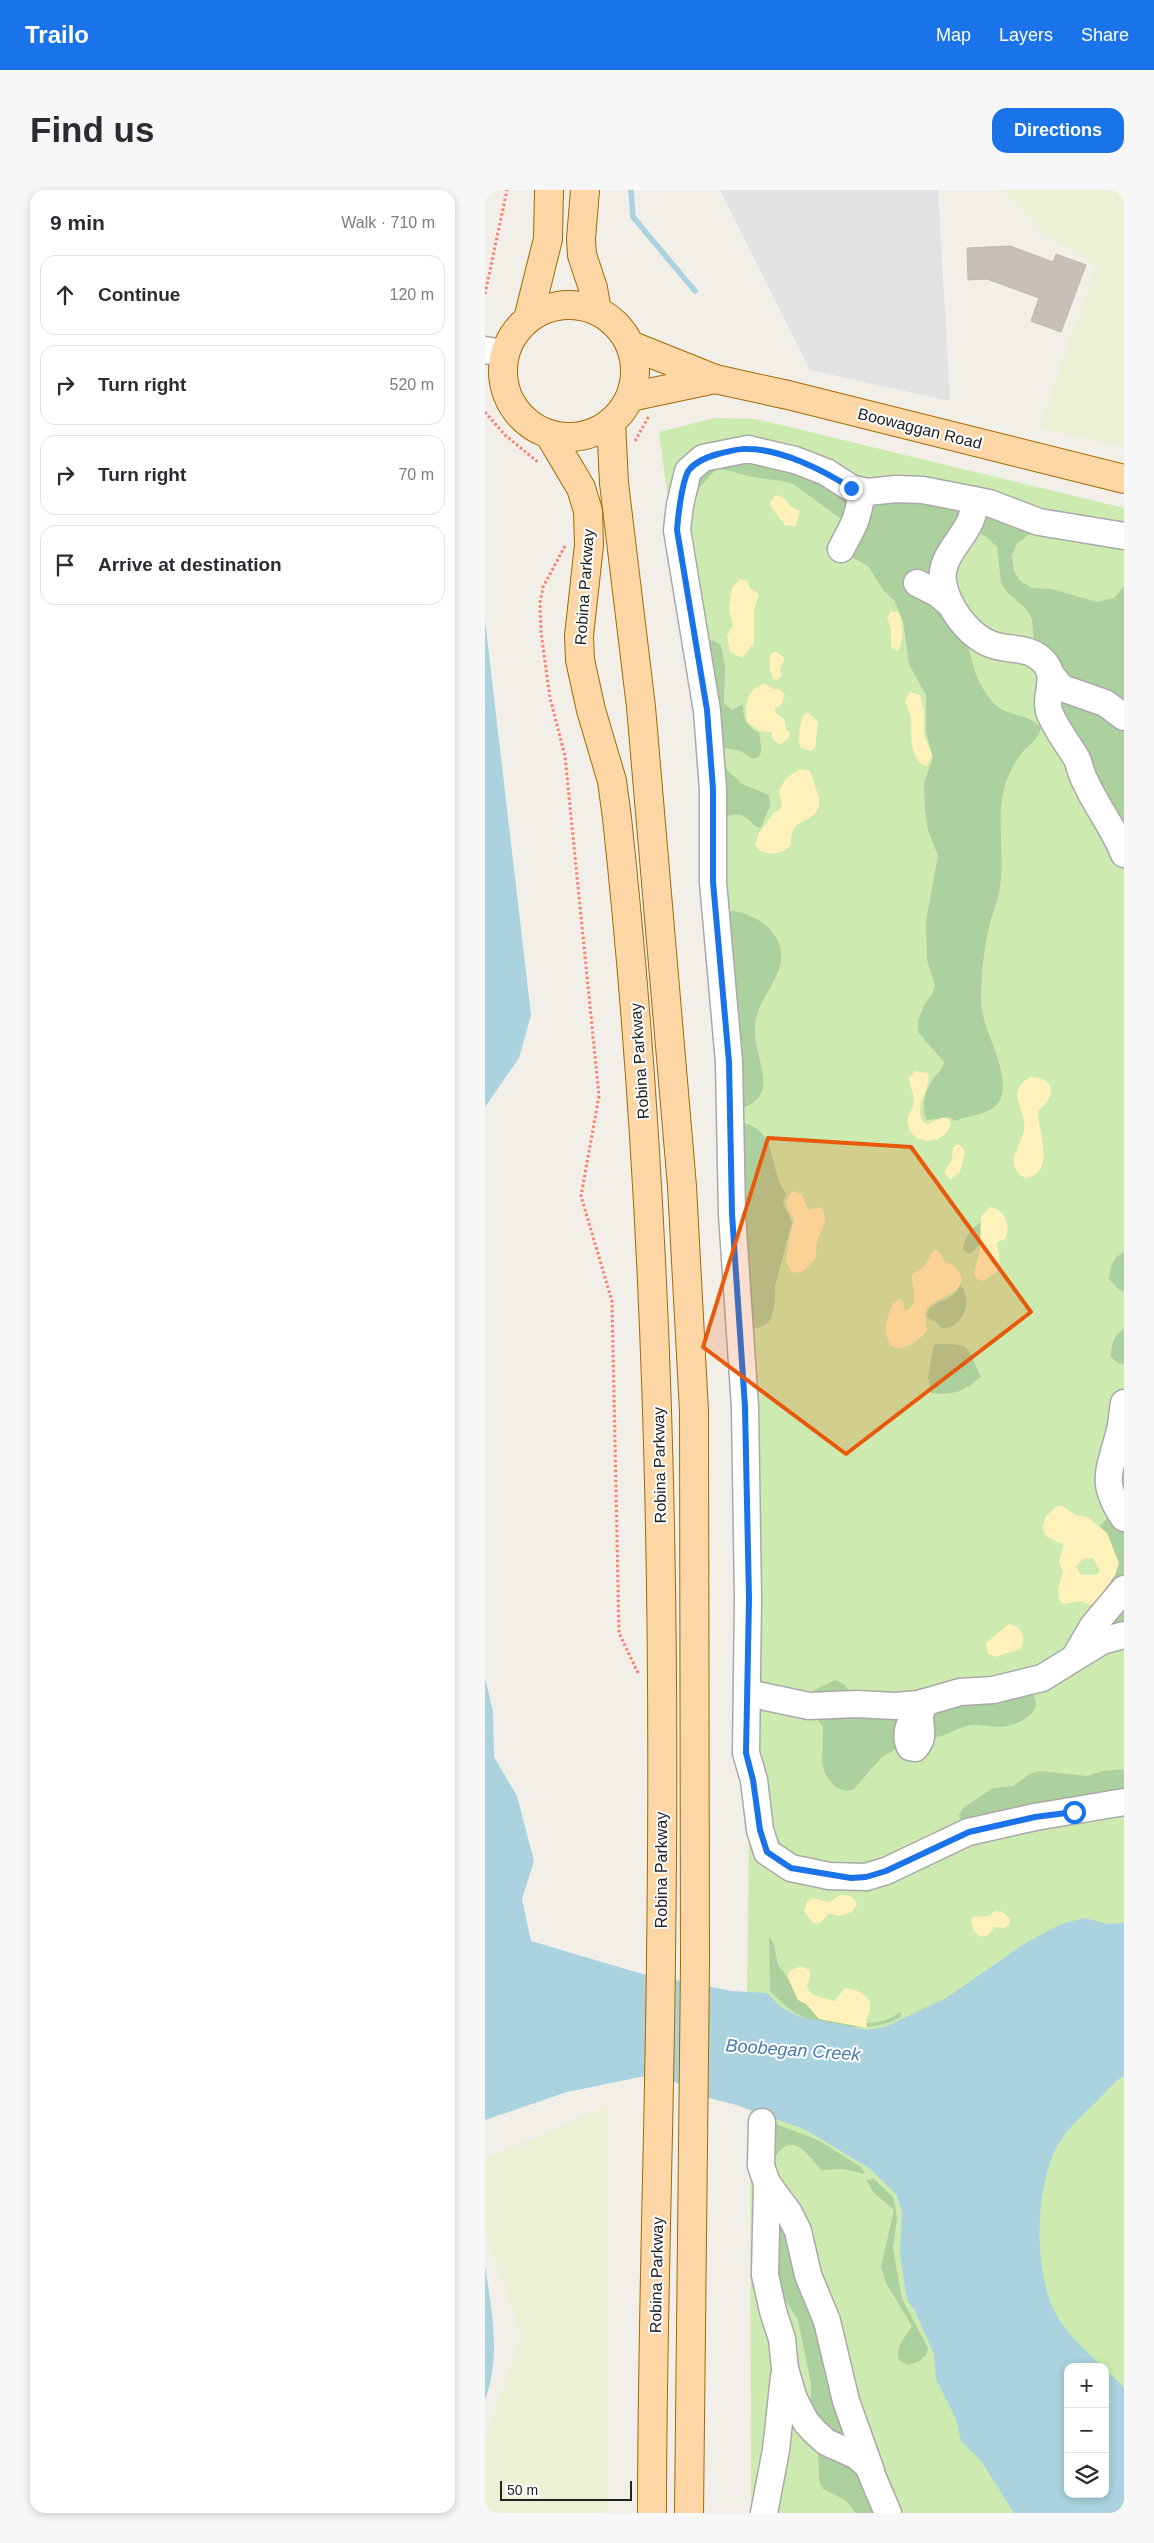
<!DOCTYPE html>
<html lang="en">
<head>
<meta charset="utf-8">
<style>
  body { margin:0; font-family:Arial,sans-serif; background:#f7f7f7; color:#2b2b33 }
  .controls { position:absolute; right:15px; bottom:15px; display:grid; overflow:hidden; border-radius:10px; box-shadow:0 2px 8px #0003 }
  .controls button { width:45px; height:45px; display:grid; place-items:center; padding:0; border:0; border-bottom:1px solid #e1e1e2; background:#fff; color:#2b2b33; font:25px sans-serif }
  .scale { position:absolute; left:15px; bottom:12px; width:132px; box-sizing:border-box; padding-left:5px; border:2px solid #222; border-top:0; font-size:14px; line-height:18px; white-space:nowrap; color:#222; -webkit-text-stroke:4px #fff; paint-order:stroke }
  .stop { position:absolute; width:15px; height:15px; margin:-11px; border:4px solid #1a73e8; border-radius:50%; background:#fff }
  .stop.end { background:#1a73e8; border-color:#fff; box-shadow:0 1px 5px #0008 }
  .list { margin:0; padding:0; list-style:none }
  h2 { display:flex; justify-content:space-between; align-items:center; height:65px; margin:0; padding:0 20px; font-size:21px }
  h2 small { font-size:16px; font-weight:400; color:#7c7c81 }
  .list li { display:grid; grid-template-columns:32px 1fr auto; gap:15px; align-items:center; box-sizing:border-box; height:80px; margin:0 10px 10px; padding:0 10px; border:1px solid #e1e1e2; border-radius:15px }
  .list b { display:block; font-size:19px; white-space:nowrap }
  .list em { font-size:16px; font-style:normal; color:#7c7c81 }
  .icon { flex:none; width:28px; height:28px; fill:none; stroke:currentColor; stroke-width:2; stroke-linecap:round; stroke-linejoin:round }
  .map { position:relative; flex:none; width:639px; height:2323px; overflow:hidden; border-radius:15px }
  header { display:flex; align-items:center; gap:30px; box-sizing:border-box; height:70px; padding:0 25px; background:#1a73e8; color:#fff }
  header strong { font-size:24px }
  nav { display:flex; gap:28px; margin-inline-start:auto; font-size:18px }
  .intro { display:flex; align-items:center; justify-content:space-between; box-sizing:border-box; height:120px; padding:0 30px }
  h1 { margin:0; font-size:35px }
  .button { padding:12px 22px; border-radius:15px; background:#1a73e8; color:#fff; font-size:18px; font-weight:700 }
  main { display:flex; gap:30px; padding:0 30px }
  aside { flex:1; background:#fff; border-radius:15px; box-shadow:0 2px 8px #0003 }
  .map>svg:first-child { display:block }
  .farmland { fill:#eef0d5 }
  .grass { fill:#cdebb0; fill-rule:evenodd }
  .forest { fill:#add19e }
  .sand { fill:#fff1ba; fill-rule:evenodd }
  .parking { fill:#e2e2e2 }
  .water { fill:#aad3df }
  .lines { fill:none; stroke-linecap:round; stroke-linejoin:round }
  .stream { stroke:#aad3df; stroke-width:5.5 }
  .building { fill:#c7bfb8; stroke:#c4b6ab }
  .minor-casing { stroke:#a9a9a9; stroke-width:29 }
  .major-casing { stroke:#a06b00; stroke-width:30 }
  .path { stroke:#fa8072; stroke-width:3; stroke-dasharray:2.5 2.5; stroke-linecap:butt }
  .minor { stroke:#fff; stroke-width:26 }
  .major { stroke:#fcd6a4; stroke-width:28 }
  .route { stroke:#1a73e8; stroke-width:6 }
  .marked { fill:#e8590c; fill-opacity:0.2; stroke:#e8590c; stroke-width:4; stroke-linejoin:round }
  .labels { text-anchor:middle; stroke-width:4; stroke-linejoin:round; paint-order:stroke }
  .street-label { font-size:16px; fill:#222; stroke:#fff }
  .water-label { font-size:18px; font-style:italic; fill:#4a7aab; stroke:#fff }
</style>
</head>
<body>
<header>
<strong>Trailo</strong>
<nav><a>Map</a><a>Layers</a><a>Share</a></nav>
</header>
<div class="intro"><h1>Find us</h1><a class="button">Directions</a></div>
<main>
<aside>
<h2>9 min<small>Walk · 710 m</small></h2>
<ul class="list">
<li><svg class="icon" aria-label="ahead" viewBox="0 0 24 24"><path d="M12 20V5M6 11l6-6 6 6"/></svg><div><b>Continue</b></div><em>120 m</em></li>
<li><svg class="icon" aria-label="right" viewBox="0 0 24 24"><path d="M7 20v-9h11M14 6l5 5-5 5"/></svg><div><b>Turn right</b></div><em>520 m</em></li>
<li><svg class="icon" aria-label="right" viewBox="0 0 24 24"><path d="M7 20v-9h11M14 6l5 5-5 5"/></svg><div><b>Turn right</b></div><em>70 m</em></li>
<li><svg class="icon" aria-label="arrive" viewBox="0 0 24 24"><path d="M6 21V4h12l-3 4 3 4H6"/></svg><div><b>Arrive at destination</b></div></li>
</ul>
</aside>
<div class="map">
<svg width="639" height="2323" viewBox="0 0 639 2323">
  <rect width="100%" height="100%" fill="#f2efe9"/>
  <g class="farmland">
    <polygon points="516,0 639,0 639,257 554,238 611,76 561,46"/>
    <polygon points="122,1916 122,2323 0,2323 0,2249 36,2145 0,2041 0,1969"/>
  </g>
  <path class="grass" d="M 229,228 L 271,229 L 639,318 L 639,2323 L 266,2323 L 265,1896 L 262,1802 L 268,1303 L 259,930 L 226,636 L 174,242 ZM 583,2177 L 620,2177 L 620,2304 L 583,2304 Z"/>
  <g class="forest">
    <path d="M 245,251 L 371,295 L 359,331 L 308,294 C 295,289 283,290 269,287 C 254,285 249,280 231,279 L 210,303 L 191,292 L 205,260 Z"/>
    <path d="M 381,306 L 469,309 L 477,321 L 459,347 L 453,361 C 462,390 473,419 481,448 C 489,476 488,487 507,511 C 520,528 542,521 556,538 C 553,551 544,554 536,564 C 529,573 524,584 520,595 C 511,626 519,657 516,689 C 515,706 508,721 504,737 C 499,757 496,788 496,809 C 496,841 523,873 517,905 C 512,925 484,925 469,931 L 465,927 L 442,930 C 435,920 440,902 446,892 C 450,884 458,881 459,872 L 433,842 L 433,831 L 439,815 L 448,803 L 450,795 L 442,770 L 441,731 L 453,666 L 443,640 L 440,621 L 439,593 L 448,568 L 441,542 L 441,505 L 424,474 L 418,431 L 409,410 L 399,401 L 383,376 L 365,366 Z"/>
    <polygon points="496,319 551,340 532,353 527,366 529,381 535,391 547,398 567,399 612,412 629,408 639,396 639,524 578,492 549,453 547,429 541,419 522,402 516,393 512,357 503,348 494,343"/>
    <path d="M 227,450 L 236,455 L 240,476 L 239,513 L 247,520 L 258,514 C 258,529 261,535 274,543 C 275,553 281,568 267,569 L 256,561 L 239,558 L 227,550 L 217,454 Z"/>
    <polygon points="573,505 639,532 639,655 585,551"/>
    <path d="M 228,566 L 257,594 L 284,605 L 285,616 L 276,638 C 267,637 266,629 258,626 C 251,622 240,627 233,628 Z"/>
    <path d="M 249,721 C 278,726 306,750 293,782 C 284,804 269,817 270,842 C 271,872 296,908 254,919 L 240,722 Z"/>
    <path d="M 254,932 C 296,939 281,977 301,1003 L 298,1013 L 307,1032 L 290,1096 L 290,1112 L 287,1126 L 283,1133 L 273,1138 L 262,1137 Z"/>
    <path d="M 499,1031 L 497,1051 L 487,1063 L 482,1063 L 478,1059 C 479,1048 488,1035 499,1031 Z"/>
    <path d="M 639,1062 L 639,1101 L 634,1100 L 624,1089 C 626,1076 627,1068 639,1062 Z"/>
    <path d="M 475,1095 C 490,1109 477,1140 457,1138 L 451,1132 L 442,1127 C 441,1113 460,1112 468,1105 C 472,1102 473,1098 475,1095 Z"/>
    <path d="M 639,1139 L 639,1174 L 633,1173 L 626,1167 C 626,1155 628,1145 639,1139 Z"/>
    <path d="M 451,1154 C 489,1154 481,1156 496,1187 C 479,1201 469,1206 446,1203 L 443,1187 L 448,1157 Z"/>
    <polygon points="639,1246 639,1442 619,1448 611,1418 606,1417 605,1412 617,1395 614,1337 625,1325"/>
    <polygon points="350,1490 359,1494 366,1503 419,1522 417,1556 397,1567 368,1600 360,1601 350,1597 340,1584 337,1573 338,1537 331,1528 322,1504"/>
    <path d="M 547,1499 C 548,1503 551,1510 551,1514 C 549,1530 525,1537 513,1537 C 504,1537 494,1534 486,1535 C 469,1538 459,1549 441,1548 L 444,1513 Z"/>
    <polygon points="639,1579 639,1609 476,1632 474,1625 478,1618 508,1598 528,1596 545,1584 555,1581 602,1586 617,1581"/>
    <path d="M 284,1747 L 289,1754 L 293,1775 L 334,1826 C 361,1830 392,1841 415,1822 L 417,1826 C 390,1844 340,1839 312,1824 C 301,1818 294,1809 285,1801 Z"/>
    <path d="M 286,1932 L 333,1950 L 376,1977 L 380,1984 L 358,1979 L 336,1980 C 318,1958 304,1939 286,1974 Z"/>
    <path d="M 389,1989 L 408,2007 L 410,2015 L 412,2029 L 408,2058 L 417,2109 L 443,2158 L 442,2164 L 433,2172 L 423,2175 L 414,2170 C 410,2156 420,2148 427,2136 L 401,2093 L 396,2077 L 409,2020 L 389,2003 L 381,1990 Z"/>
    <polygon points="287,2008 302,2029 399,2323 371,2323 360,2310 338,2299 334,2290 333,2253 326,2214 326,2194 313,2130 296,2104"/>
  </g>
  <g class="sand">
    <polygon points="290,305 298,307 305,316 315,321 311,336 300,335 286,317 285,312"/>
    <path d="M 255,389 L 262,391 L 265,398 L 274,404 L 269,420 L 269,453 L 257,468 L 245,462 L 242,446 L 248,435 C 241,415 245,417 247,398 Z"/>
    <path d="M 406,421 L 414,423 C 418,433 419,452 413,461 L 406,457 L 406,438 L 402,428 Z"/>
    <path d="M 290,462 L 298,466 L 299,470 L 295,479 L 297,486 L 292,490 L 288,489 C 285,482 283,470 287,463 Z"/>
    <path d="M 280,494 L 289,499 L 294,499 L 300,505 L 297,514 L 290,518 L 291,523 L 299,529 L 301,539 L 305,543 L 304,547 L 296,554 L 289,551 L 286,542 L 275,541 L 262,532 C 260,516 261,498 280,494 Z"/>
    <path d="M 425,502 L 435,505 L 439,521 L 439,545 L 447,565 L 442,576 L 436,574 C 424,561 427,546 426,529 C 426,523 421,517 420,511 Z"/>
    <path d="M 324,523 L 333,532 L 330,558 L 325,561 L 315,557 C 313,550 315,530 319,524 Z"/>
    <path d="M 315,579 L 325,581 L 334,607 L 334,617 C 324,638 306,624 306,654 C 298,665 286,665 275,661 L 270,655 L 274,643 L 288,624 L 297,617 L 294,601 L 301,588 Z"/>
    <path d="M 430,881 L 443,883 C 447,900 427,915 439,933 L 443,934 L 456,928 L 462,928 L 466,932 C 461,958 425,955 423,934 C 421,926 428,920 429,912 C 429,904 425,896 424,889 Z"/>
    <path d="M 545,887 C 556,887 570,892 565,906 C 563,913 556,916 553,922 C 553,941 572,984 540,988 C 517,975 536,957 539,940 C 543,918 518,904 545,887 Z"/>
    <polygon points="471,955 475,955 480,962 475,982 466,989 459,983 467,969 468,958"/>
    <path d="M 308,1001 L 316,1004 L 324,1020 L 335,1017 C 346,1029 335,1040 332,1052 C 330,1057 332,1062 331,1068 C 324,1076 319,1085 307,1082 L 301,1072 L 305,1045 L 309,1030 C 303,1020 297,1011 308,1001 Z"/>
    <path d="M 505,1017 C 519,1018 527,1037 520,1049 L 512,1052 L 515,1075 L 514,1081 L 498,1091 L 492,1089 L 489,1084 L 495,1058 L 496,1026 Z"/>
    <path d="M 453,1060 C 456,1064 456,1067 459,1071 C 461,1075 465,1072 469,1076 C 494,1103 447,1106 441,1120 C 439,1126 442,1134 442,1140 C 436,1151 407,1170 402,1147 C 399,1134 404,1125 408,1112 L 415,1109 L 418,1112 L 419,1121 C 436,1117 426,1096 427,1085 L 440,1075 L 448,1061 Z"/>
    <path d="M 572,1316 L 577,1316 L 591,1325 L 604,1328 L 622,1343 L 634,1373 L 630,1385 L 610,1414 L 605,1415 L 596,1411 L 578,1414 L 574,1409 L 573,1399 L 578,1382 L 574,1372 L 579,1355 L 562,1347 L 557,1338 L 561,1326 ZM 608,1368 L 615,1381 L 611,1385 L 596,1385 L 591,1376 L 598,1369 Z"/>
    <path d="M 524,1434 C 536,1436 541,1446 537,1457 C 529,1464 520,1461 512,1467 L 503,1464 L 501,1453 Z"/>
    <path d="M 356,1705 C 364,1705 369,1706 372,1714 L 367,1722 L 354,1726 L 344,1723 L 336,1732 L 331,1733 L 326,1731 L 319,1721 L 322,1711 L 327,1708 L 344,1712 Z"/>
    <path d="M 510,1721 C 518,1721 521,1724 525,1729 L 524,1735 L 519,1738 L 510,1737 C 508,1739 506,1742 504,1744 C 493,1753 484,1735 487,1727 L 504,1726 Z"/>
    <path d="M 316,1776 L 324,1780 L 325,1785 L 322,1797 L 328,1805 L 350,1811 L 359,1799 C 371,1798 378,1803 385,1812 L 385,1821 L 381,1829 L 382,1838 L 334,1829 L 321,1814 L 313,1810 L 302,1786 L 306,1780 Z"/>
  </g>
  <polygon class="parking" points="235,0 453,0 465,211 325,180"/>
  <g class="water">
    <polygon points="0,430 46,825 34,868 0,917"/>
    <path d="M 0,1488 L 8,1521 L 9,1567 L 32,1606 L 49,1671 L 37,1709 L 46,1751 L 154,1783 L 247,1801 L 282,1803 L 296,1817 L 315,1827 L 382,1840 L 400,1837 L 461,1808 L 542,1752 L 576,1734 L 600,1728 L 623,1734 L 639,1733 L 639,1886 C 629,1891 621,1902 614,1909 C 597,1926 577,1942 568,1965 C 550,2007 549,2086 572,2126 C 584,2146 601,2161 618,2177 L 583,2177 L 583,2304 L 620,2304 L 620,2179 L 639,2197 L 639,2323 L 529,2323 L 496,2271 L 476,2251 L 471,2229 L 451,2189 L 449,2164 L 430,2121 L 422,2110 L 415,2064 L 417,2021 L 411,2004 L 384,1978 L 319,1939 L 248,1914 L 212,1905 L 175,1883 L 82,1902 L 0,1930 Z"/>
    <path d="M 0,2076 C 7,2120 16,2167 0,2210 Z"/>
  </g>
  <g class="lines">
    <polyline class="stream" points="146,0 148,27 210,101"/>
  </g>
  <polygon class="building" points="525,56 568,72 571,64 601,75 576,142 546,131 554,108 502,89 483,90 482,58"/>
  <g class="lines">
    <g class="minor-casing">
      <g id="minor">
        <polyline points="0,160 20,163"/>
        <path d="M 488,310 C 494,341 453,360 458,392 C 462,417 484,447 508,455 C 527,461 546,456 560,473 C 573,488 558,508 565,524 C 572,540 583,554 592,569 C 595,576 596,584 600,591 C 611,616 629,638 639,664"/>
        <polyline points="639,346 554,332 504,313 438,300 411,299 382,302 366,298 341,282 310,270 263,259 218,268 203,281 195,315 192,340 222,521 228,599 228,692 244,872 247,1024 260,1217 263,1409 261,1563 269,1590 275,1640 282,1662 306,1678 344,1686 381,1687 401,1681 483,1642 550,1627 639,1612"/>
        <path d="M 356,359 C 367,338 372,332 376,307 L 369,299"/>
        <polyline points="432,393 452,403 465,414"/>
        <polyline points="566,485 577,498 620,513 639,527"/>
        <path d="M 639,1213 C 637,1223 637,1234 634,1244 C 624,1282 615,1293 639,1328"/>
        <polyline points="591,1465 608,1436 639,1399"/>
        <polyline points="262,1503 324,1516 372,1514 410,1516 434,1514 475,1502 508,1500 557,1488 617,1451 639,1445"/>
        <path d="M 440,1512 C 438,1517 435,1522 435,1527 C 435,1541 440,1547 430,1558 L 425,1557 C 417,1540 429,1525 440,1512 Z"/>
        <polyline points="277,1932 276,1976 282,1993 280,2085 288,2121 297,2149 300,2179 309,2209 321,2232 330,2242 341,2252 372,2266 383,2276 403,2323"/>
        <polyline points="282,1993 304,2023 313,2041 323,2085 342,2131 361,2211 386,2281"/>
        <polyline points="279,2323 291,2260 299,2187"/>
      </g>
    </g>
    <g class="major-casing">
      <g id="major">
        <polyline points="100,0 96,49 97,65 108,98 112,121"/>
        <circle cx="84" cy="181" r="66"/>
        <polyline points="43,129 63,49 64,0"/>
        <polyline points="145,155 230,189 303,205 639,289"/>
        <polyline points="145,207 230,189"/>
        <polyline points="126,232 129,293 156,517 197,996 209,1221 210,1774 204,2323"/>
        <path d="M 64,244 L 96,298 L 103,321 L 104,355 L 94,446 L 95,470 L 106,520 L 127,591 L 132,628 C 173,1007 181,1388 176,1769 C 174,1954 167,2138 167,2323"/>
      </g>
    </g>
    <g class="path">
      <polyline points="0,104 22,0"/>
      <polyline points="0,222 20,245 54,273"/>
      <polyline points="150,251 164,226"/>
      <polyline points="80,356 58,397 55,413 56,442 65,508 80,566 114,906 96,1006 127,1111 134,1443 153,1483"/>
    </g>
    <use href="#minor" class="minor"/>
    <use href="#major" class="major"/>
  </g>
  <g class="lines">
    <path class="route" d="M 366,298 C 338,280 296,259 263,259 C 254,258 242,262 233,264 C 222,267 211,271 204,280 C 197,290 193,327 192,340 L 222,520 L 228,599 L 228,692 L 244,872 L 247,1024 L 260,1217 L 264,1409 L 261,1563 L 268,1590 L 275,1640 L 282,1662 L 306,1678 L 366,1688 L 381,1687 L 401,1681 L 484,1642 L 550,1627 L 589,1622"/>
  </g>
  <path class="marked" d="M 283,948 L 426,957 L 546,1122 L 361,1264 L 218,1157 Z"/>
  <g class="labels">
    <g class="street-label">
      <text transform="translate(435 238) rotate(14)" y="6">Boowaggan Road</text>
      <text transform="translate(99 397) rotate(-86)" y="6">Robina Parkway</text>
      <text transform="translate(154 871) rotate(-94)" y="6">Robina Parkway</text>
      <text transform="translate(174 1275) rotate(-91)" y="6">Robina Parkway</text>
      <text transform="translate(176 1680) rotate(-90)" y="6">Robina Parkway</text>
      <text transform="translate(171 2085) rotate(-89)" y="6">Robina Parkway</text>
    </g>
    <g class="water-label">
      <text transform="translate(308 1860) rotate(4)" y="6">Boobegan Creek</text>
    </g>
  </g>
</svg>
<div class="controls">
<button>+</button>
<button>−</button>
<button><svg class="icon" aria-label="layers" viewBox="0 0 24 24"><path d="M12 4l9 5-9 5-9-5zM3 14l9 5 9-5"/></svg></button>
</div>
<div class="scale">50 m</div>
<div class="stop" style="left:589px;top:1622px"></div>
<div class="stop end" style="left:366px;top:298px"></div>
</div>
</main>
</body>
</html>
